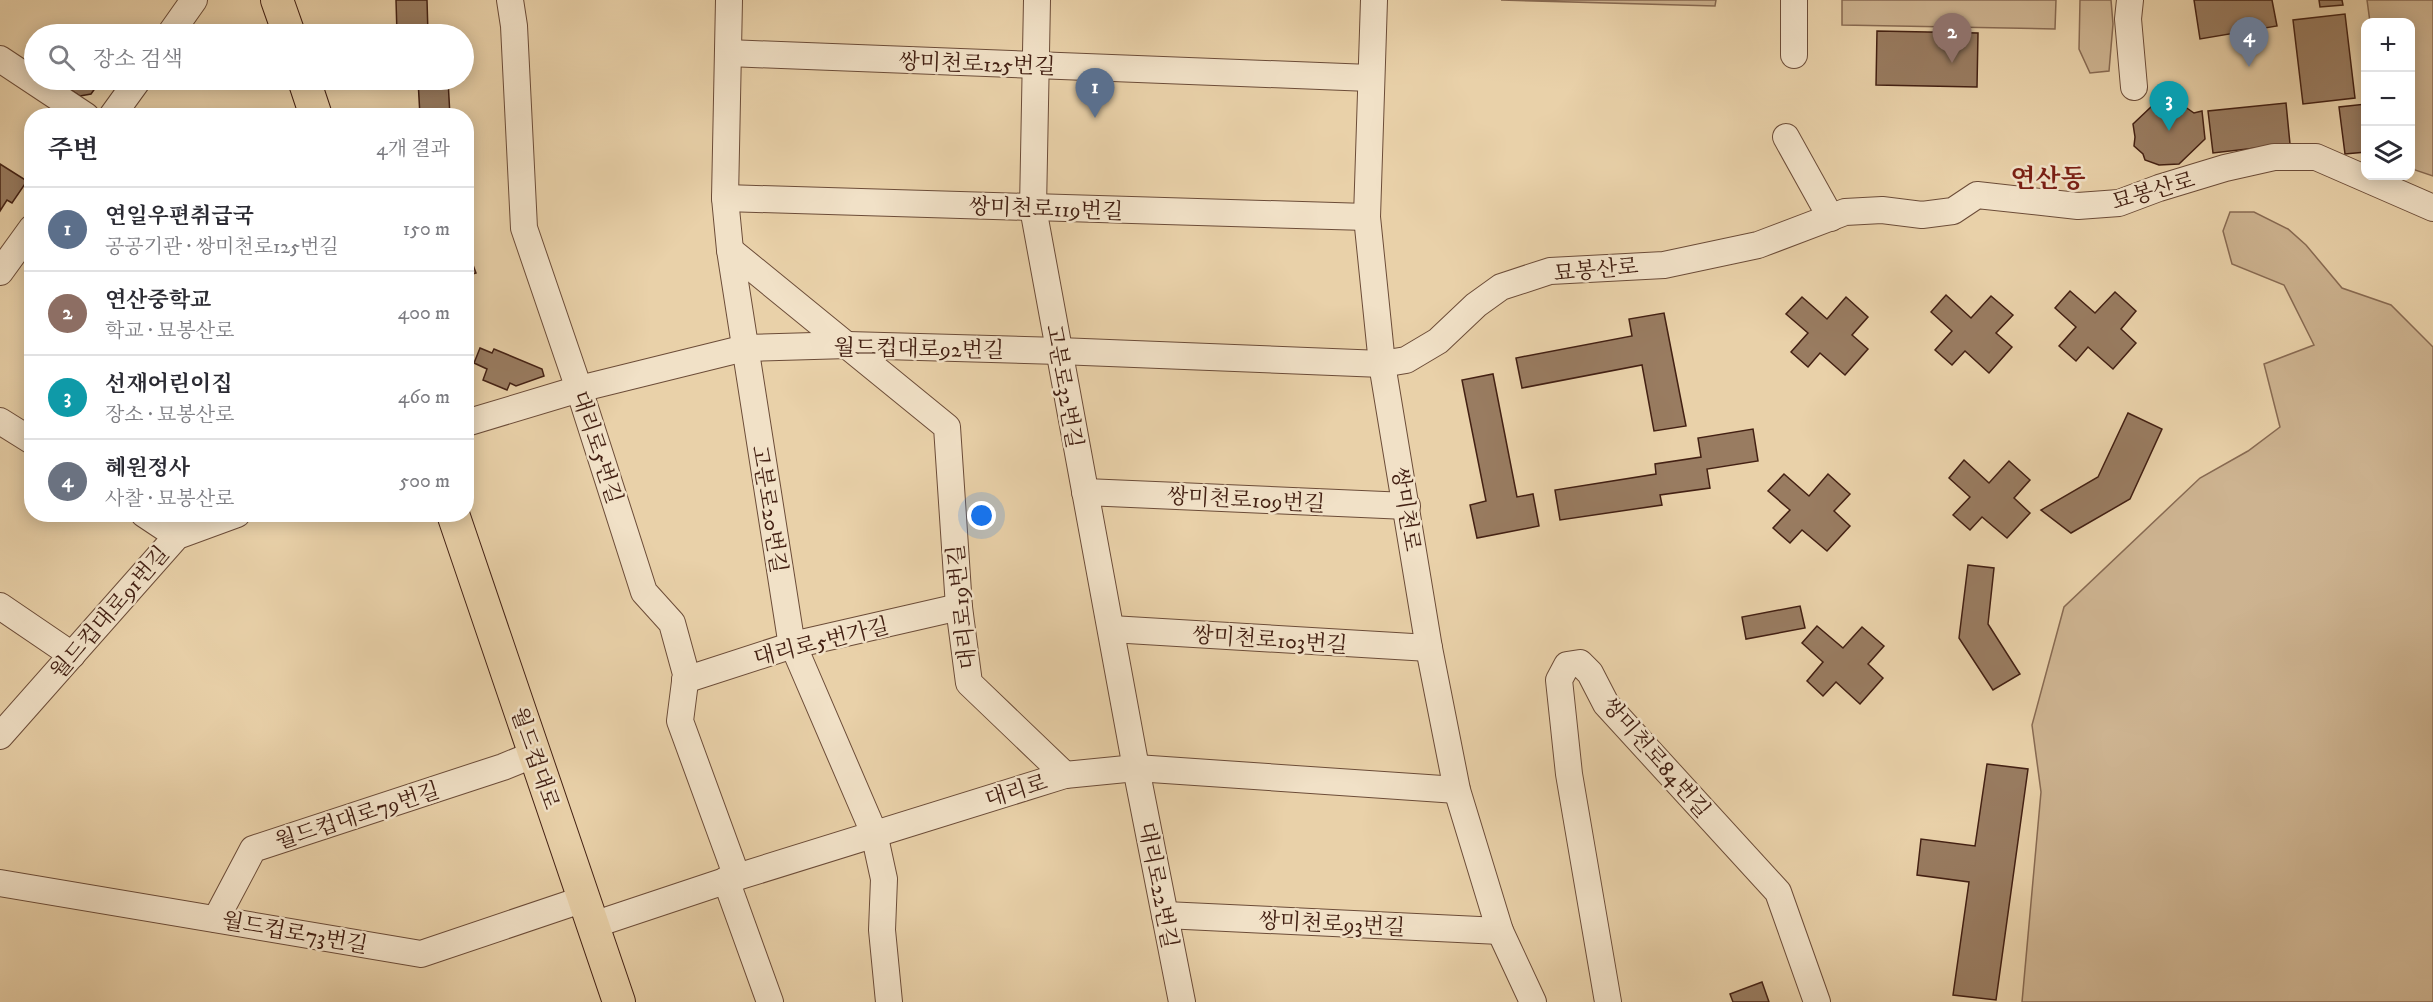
<!DOCTYPE html>
<html lang="ko">
<head>
<meta charset="utf-8">
<style>
  body { margin:0; font-family:"IM FELL DW Pica","Noto Serif KR",serif; background:#f2f2f3; color:#2b2b33 }
  .controls { position:absolute; right:18px; top:18px; display:grid; overflow:hidden; border-radius:12px; box-shadow:0 3px 15px #0003 }
  .controls button { width:54px; height:54px; display:grid; place-items:center; padding:0; border:0; border-bottom:2px solid #e1e1e2; background:#fff; color:#2b2b33; font:30px sans-serif }
  .you { position:absolute; left:982px; top:516px; width:21px; height:21px; margin:-15px; border:4px solid #fff; border-radius:50%; background:#1a73e8; box-shadow:0 0 0 9px #1a73e833 }
  .badge { display:grid; place-items:center; width:39px; height:39px; border-radius:50%; background:#ea580c; color:#fff; font-size:20px; font-weight:700 }
  .pin { position:absolute; translate:-50% -50px; filter:drop-shadow(0 2px 3px #0008) }
  .pin::after { content:''; position:absolute; top:32px; width:21px; height:18px; background:inherit; clip-path:polygon(0 0,100% 0,50% 100%) }
  .list { margin:0; padding:0; list-style:none }
  h2 { display:flex; justify-content:space-between; align-items:center; height:78px; margin:0; padding:0 24px; font-size:26px }
  h2 small { font-size:20px; font-weight:400; color:#7c7c81 }
  .list li { display:grid; grid-template-columns:39px 1fr auto; gap:18px; align-items:center; box-sizing:border-box; height:84px; padding:0 24px; border-top:2px solid #e1e1e2 }
  .list b { display:block; font-size:22px; white-space:nowrap }
  .list p { margin:0; font-size:20px; white-space:nowrap; color:#7c7c81 }
  .list em { font-size:20px; font-style:normal; color:#7c7c81 }
  .icon { flex:none; width:33px; height:33px; fill:none; stroke:currentColor; stroke-width:2; stroke-linecap:round; stroke-linejoin:round }
  .map { position:relative; flex:none; width:2433px; height:1002px; overflow:hidden }
  .search { position:absolute; background:#fff; box-shadow:0 3px 15px #0003; left:24px; top:24px; width:450px; height:66px; display:flex; align-items:center; gap:15px; box-sizing:border-box; padding:0 21px; border-radius:33px; color:#7c7c81; font-size:22px }
  .panel { position:absolute; background:#fff; box-shadow:0 3px 15px #0003; left:24px; top:108px; width:450px; height:414px; border-radius:24px }
  .map>svg:first-child { display:block }
  .green { fill:#cdb390; stroke:#886a52; stroke-width:1.5 }
  .building { fill:#997c61; stroke:#432013; stroke-width:1.5 }
  .lines { fill:none; stroke-linecap:round; stroke-linejoin:round }
  .minor-casing { stroke:#6c4c38; stroke-width:28 }
  .major-casing { stroke:#432013; stroke-width:34 }
  .minor { stroke:#f1e1c7; stroke-width:26 }
  .major { stroke:#e9d1a9; stroke-width:32 }
  .labels { text-anchor:middle; stroke-width:5; stroke-linejoin:round; paint-order:stroke }
  .street-label { font-size:22px; fill:#432013; stroke:#f1e1c7 }
  .quarter-label { font-size:26px; font-weight:bold; fill:#7a1f14; stroke:#f1e1c7 }
</style>
</head>
<body>
<div class="map">
<svg width="2433" height="1002" viewBox="0 0 2433 1002">
  <rect width="100%" height="100%" fill="#e9d1a9"/>
  <filter id="stains"><feTurbulence type="fractalNoise" baseFrequency=".00333" numOctaves="4"/><feColorMatrix values="0 0 0 0 .2 0 0 0 0 .09 0 0 0 0 .02 0 0 0 .5 -.17"/></filter>
  <radialGradient id="worn" r=".72"><stop offset=".6" stop-color="#630" stop-opacity="0"/><stop offset="1" stop-color="#630" stop-opacity=".3"/></radialGradient>
  <g class="green">
    <polygon points="1501,0 1716,0 1715,6"/>
    <polygon points="1842,0 2056,0 2055,29 1842,25"/>
    <polygon points="2080,0 2111,0 2113,24 2109,71 2090,73 2079,49"/>
    <polygon points="2367,0 2433,0 2433,176 2415,170 2411,163 2410,22 2370,22"/>
    <polygon points="2230,212 2254,212 2288,229 2306,245 2342,288 2391,305 2433,347 2433,1002 2022,1002 2041,792 2032,725 2064,607 2200,478 2248,451 2280,427 2264,364 2314,345 2284,285 2232,264 2223,231"/>
  </g>
  <g class="building">
    <polygon points="396,0 427,0 428,34 397,34"/>
    <polygon points="2194,0 2272,0 2277,26 2200,39"/>
    <polygon points="2319,0 2342,0 2343,5 2320,7"/>
    <polygon points="2345,14 2355,98 2303,104 2293,20"/>
    <polygon points="1877,31 1978,33 1977,87 1876,85"/>
    <polygon points="59,80 101,80 91,94 80,96 58,81"/>
    <polygon points="418,80 448,80 450,116 420,116"/>
    <polygon points="2178,102 2194,113 2202,111 2205,139 2179,164 2159,165 2145,160 2143,154 2134,146 2135,137 2133,124 2152,106 2161,107"/>
    <polygon points="2286,103 2290,144 2213,153 2208,111"/>
    <polygon points="2366,104 2366,152 2345,154 2339,107"/>
    <polygon points="0,164 27,181 12,203 7,200 0,211"/>
    <polygon points="466,246 476,273 466,276"/>
    <polygon points="2070,291 2095,313 2115,292 2136,311 2121,329 2136,343 2113,369 2088,347 2076,361 2059,346 2076,327 2055,308"/>
    <polygon points="1946,295 1971,318 1991,296 2013,315 1996,333 2012,347 1989,373 1965,351 1952,365 1935,350 1952,331 1931,312"/>
    <polygon points="1802,297 1827,319 1846,297 1868,317 1852,335 1868,349 1845,375 1820,353 1808,367 1791,352 1808,333 1786,314"/>
    <polygon points="1664,313 1686,426 1654,431 1642,365 1522,388 1516,358 1632,336 1629,319"/>
    <polygon points="480,348 492,353 494,349 542,369 544,376 516,386 510,383 507,390 483,380 487,369 474,363"/>
    <polygon points="1493,374 1517,497 1533,494 1539,526 1477,538 1470,505 1486,501 1462,380"/>
    <polygon points="2128,413 2162,429 2130,499 2071,533 2041,510 2098,477"/>
    <polygon points="1753,429 1758,461 1707,469 1710,488 1660,495 1662,505 1560,520 1555,490 1656,474 1655,464 1701,457 1698,438"/>
    <polygon points="1964,460 1989,483 2009,461 2030,480 2014,498 2030,513 2007,538 1982,517 1970,530 1953,515 1970,497 1949,478"/>
    <polygon points="1784,474 1809,496 1828,474 1850,494 1834,511 1850,526 1827,551 1802,530 1790,543 1773,528 1790,510 1768,491"/>
    <polygon points="1968,565 1994,568 1988,624 2020,674 1993,690 1959,638"/>
    <polygon points="1800,606 1805,628 1746,639 1742,617"/>
    <polygon points="1817,626 1843,648 1862,627 1884,646 1868,664 1883,678 1860,704 1836,682 1823,696 1807,681 1823,662 1802,643"/>
    <polygon points="1987,764 2028,769 1996,1000 1953,995 1969,882 1917,875 1921,839 1975,846"/>
    <polygon points="1762,982 1769,1002 1733,1002 1730,994"/>
  </g>
  <g class="lines">
    <g class="minor-casing">
      <g id="minor">
        <polyline points="510,0 514,26 524,228 579,389 644,592 672,623 686,674 680,721 737,877"/>
        <polyline points="729,0 725,198 730,250 791,640 874,833 884,879 882,930 889,1002"/>
        <polyline points="1037,0 1033,208 1136,768 1182,1002"/>
        <polyline points="1374,0 1367,217 1382,364 1429,648 1457,790 1500,931 1533,1002"/>
        <polyline points="1794,0 1794,55"/>
        <polyline points="2130,0 2128,19 2134,87"/>
        <polyline points="170,34 194,0"/>
        <polyline points="728,53 1370,78"/>
        <polyline points="0,59 86,116"/>
        <polyline points="112,116 138,80"/>
        <polyline points="1786,137 1831,218"/>
        <polyline points="725,198 1367,217"/>
        <polyline points="730,250 947,427 959,607 969,683 1065,775"/>
        <polyline points="0,272 32,228"/>
        <polyline points="0,421 32,441"/>
        <polyline points="466,423 579,389 745,348 848,345 1059,351 1382,364 1406,360 1438,341 1476,305 1501,287 1550,271 1664,265 1758,245 1845,212 1882,210 1922,215 1953,211 1977,195 2078,206 2119,203 2159,188 2225,168 2274,157 2316,157 2433,208"/>
        <polyline points="1085,492 1407,506"/>
        <polyline points="144,514 177,536"/>
        <polyline points="0,606 72,655"/>
        <polyline points="1111,629 1429,648"/>
        <polyline points="685,680 793,645 959,607"/>
        <polyline points="0,736 177,536 237,514"/>
        <polyline points="726,880 770,1002"/>
        <polyline points="0,883 421,954 584,899"/>
        <polyline points="1165,915 1500,931"/>
        <polyline points="216,919 253,849 503,767 535,754"/>
        <polyline points="593,925 737,877 1065,775 1136,768 1457,790"/>
        <polyline points="1608,1002 1569,774 1559,680 1567,665 1580,663 1590,673 1606,704 1778,892 1817,1002"/>
      </g>
    </g>
    <g class="major-casing">
      <g id="major">
        <polyline points="277,0 289,34"/>
        <polyline points="304,80 316,116"/>
        <polyline points="453,514 619,1002"/>
      </g>
    </g>
    <use href="#minor" class="minor"/>
    <use href="#major" class="major"/>
  </g>
  <g class="labels">
    <g class="street-label">
      <text transform="translate(977 63) rotate(2)" y="8">쌍미천로125번길</text>
      <text transform="translate(2153 190) rotate(-16)" y="8">묘봉산로</text>
      <text transform="translate(1046 208) rotate(2)" y="8">쌍미천로119번길</text>
      <text transform="translate(1596 269) rotate(-5)" y="8">묘봉산로</text>
      <text transform="translate(919 348) rotate(1)" y="8">월드컵대로92번길</text>
      <text transform="translate(1065 386) rotate(80)" y="8">고분로32번길</text>
      <text transform="translate(598 447) rotate(72)" y="8">대리로5번길</text>
      <text transform="translate(1246 499) rotate(3)" y="8">쌍미천로109번길</text>
      <text transform="translate(770 509) rotate(81)" y="8">고분로20번길</text>
      <text transform="translate(1407 509) rotate(81)" y="8">쌍미천로</text>
      <text transform="translate(961 607) rotate(-96)" y="8">대리로19번길</text>
      <text transform="translate(109 612) rotate(-49)" y="8">월드컵대로91번길</text>
      <text transform="translate(1270 639) rotate(4)" y="8">쌍미천로103번길</text>
      <text transform="translate(821 641) rotate(-14)" y="8">대리로5번가길</text>
      <text transform="translate(1657 757) rotate(49)" y="8">쌍미천로84번길</text>
      <text transform="translate(536 758) rotate(71)" y="8">월드컵대로</text>
      <text transform="translate(1016 790) rotate(-17)" y="8">대리로</text>
      <text transform="translate(357 815) rotate(-18)" y="8">월드컵대로79번길</text>
      <text transform="translate(1159 885) rotate(79)" y="8">대리로22번길</text>
      <text transform="translate(1332 923) rotate(3)" y="8">쌍미천로93번길</text>
      <text transform="translate(295 932) rotate(10)" y="8">월드컵로73번길</text>
    </g>
    <g class="quarter-label">
      <text x="2048" y="187">연산동</text>
    </g>
  </g>
  <rect width="100%" height="100%" filter="url(#stains)"/>
  <rect width="100%" height="100%" fill="url(#worn)"/>
</svg>
<div class="controls">
<button>+</button>
<button>−</button>
<button><svg class="icon" aria-label="layers" viewBox="0 0 24 24"><path d="M12 4l9 5-9 5-9-5zM3 14l9 5 9-5"/></svg></button>
</div>
<div class="you"></div>
<div class="pin badge" style="left:1095px;top:118px;background:#5c6f8a">1</div>
<div class="pin badge" style="left:1952px;top:63px;background:#8d6e63">2</div>
<div class="pin badge" style="left:2169px;top:131px;background:#0f9aa8">3</div>
<div class="pin badge" style="left:2249px;top:67px;background:#6b7280">4</div>
<div class="search"><svg class="icon" aria-label="search" viewBox="0 0 24 24"><circle cx="10" cy="10" r="6"/><path d="M15 15l6 6"/></svg>장소 검색</div>
<section class="panel">
<h2>주변<small>4개 결과</small></h2>
<ul class="list">
<li><span class="badge" style="background:#5c6f8a">1</span><div><b>연일우편취급국</b><p>공공기관 · 쌍미천로125번길</p></div><em>150 m</em></li>
<li><span class="badge" style="background:#8d6e63">2</span><div><b>연산중학교</b><p>학교 · 묘봉산로</p></div><em>400 m</em></li>
<li><span class="badge" style="background:#0f9aa8">3</span><div><b>선재어린이집</b><p>장소 · 묘봉산로</p></div><em>460 m</em></li>
<li><span class="badge" style="background:#6b7280">4</span><div><b>혜원정사</b><p>사찰 · 묘봉산로</p></div><em>500 m</em></li>
</ul>
</section>
</div>
</body>
</html>
